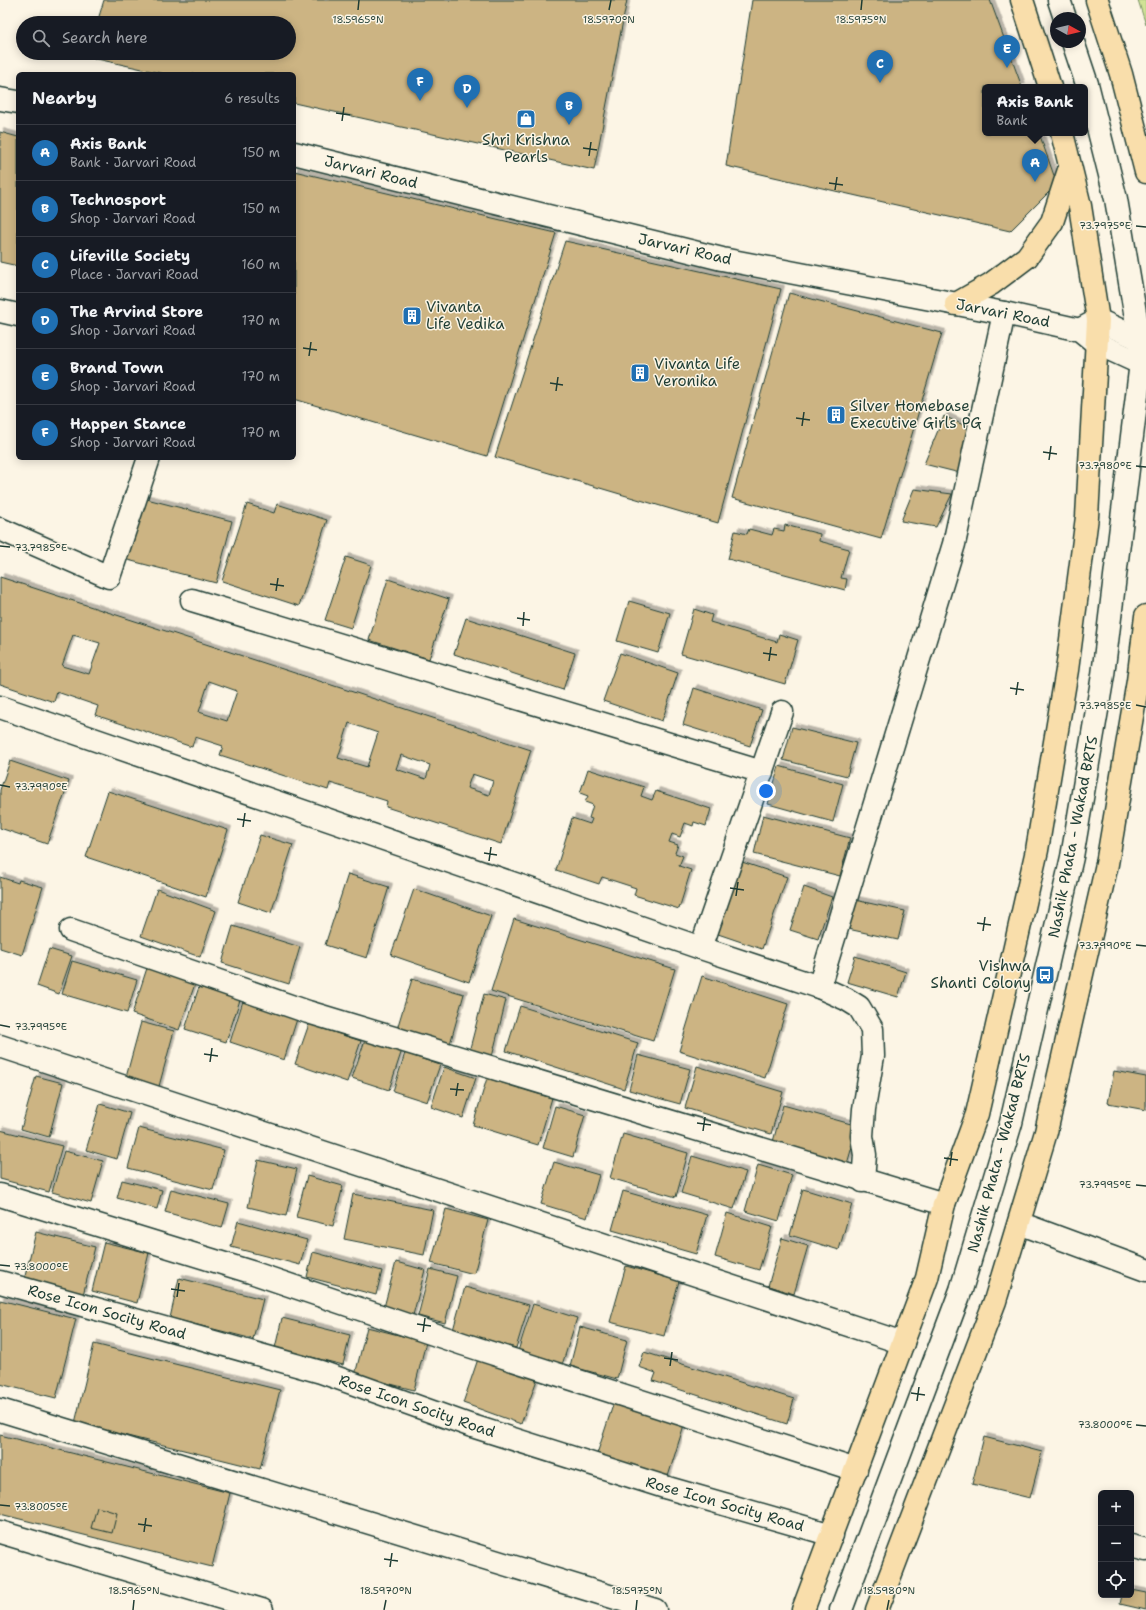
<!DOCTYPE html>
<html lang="en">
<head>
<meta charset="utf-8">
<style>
  body { margin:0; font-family:"Shantell Sans",sans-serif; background:#242831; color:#f1f3f6 }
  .controls { position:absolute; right:12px; bottom:12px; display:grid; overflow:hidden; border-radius:6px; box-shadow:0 2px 10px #0003 }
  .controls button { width:36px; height:36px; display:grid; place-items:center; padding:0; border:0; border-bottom:1px solid #363941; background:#171b24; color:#f1f3f6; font:20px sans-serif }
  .compass { position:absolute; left:1050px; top:12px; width:36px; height:36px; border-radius:50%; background:#171b24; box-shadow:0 2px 10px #0003; rotate:98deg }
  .you { position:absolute; left:766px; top:791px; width:14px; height:14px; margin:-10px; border:3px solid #fff; border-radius:50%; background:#1a73e8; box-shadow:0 0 0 6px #1a73e833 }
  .badge { display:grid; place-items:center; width:26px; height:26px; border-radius:50%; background:#1f6fb2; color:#fff; font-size:13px; font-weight:700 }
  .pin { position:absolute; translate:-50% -33px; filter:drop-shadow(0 1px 2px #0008) }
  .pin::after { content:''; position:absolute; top:21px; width:14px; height:12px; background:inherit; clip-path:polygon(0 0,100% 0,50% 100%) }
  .popup { position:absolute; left:982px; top:84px; width:106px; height:52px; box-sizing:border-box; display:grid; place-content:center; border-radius:6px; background:#171b24; filter:drop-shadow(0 1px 3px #0005); font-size:13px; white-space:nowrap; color:#9ea1a6 }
  .popup b { font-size:15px; color:#f1f3f6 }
  .popup::after { content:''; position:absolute; left:50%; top:100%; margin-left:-8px; border:8px solid transparent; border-top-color:#171b24 }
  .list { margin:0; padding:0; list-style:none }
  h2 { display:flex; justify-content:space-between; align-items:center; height:52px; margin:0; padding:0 16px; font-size:17px }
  h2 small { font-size:13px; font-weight:400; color:#9ea1a6 }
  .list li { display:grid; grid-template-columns:26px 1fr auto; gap:12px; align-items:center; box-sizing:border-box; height:56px; padding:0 16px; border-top:1px solid #363941 }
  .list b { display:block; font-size:15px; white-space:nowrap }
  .list p { margin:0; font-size:13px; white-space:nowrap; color:#9ea1a6 }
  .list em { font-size:13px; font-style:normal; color:#9ea1a6 }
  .icon { flex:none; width:22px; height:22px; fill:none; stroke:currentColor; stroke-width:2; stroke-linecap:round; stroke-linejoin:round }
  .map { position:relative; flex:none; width:1146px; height:1610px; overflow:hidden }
  .search { position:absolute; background:#171b24; box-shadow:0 2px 10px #0003; left:16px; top:16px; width:280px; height:44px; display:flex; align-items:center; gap:10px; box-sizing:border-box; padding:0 14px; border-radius:22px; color:#9ea1a6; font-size:15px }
  .panel { position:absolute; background:#171b24; box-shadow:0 2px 10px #0003; left:16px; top:72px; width:280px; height:388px; border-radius:6px }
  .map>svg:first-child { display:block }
  .green { fill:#d0e296; stroke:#789065 }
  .building { fill:#ccb483; stroke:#1f3d34; fill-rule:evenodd; filter:url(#shadow) }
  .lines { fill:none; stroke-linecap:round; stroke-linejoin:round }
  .minor-casing { stroke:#1f3d34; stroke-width:25 }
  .major-casing { stroke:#1f3d34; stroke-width:25 }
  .minor { stroke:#fcf5e5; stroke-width:22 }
  .major { stroke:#f9deab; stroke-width:22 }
  .ticks { fill:none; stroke:#1f3d34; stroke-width:1.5 }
  .labels { text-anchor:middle; stroke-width:3; stroke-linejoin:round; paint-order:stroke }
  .poi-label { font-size:15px; fill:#1f3d34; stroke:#fcf5e5; text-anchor:start }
  .street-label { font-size:15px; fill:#1f3d34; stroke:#fcf5e5 }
  .ticks-label { font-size:10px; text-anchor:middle; fill:#1f3d34; stroke:#fcf5e5; stroke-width:3; stroke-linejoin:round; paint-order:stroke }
</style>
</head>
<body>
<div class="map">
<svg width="1146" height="1610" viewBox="0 0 1146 1610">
  <defs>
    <filter id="shadow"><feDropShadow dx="3.5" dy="-3.5" stdDeviation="0" flood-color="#0004"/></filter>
  </defs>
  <rect width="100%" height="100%" fill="#fcf5e5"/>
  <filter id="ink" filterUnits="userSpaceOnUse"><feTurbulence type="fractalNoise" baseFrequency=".025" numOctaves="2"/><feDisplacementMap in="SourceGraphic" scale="8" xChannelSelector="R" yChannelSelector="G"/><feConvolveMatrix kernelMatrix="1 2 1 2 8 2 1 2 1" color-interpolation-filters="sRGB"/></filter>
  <g filter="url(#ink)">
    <polygon class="green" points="1138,0 1146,0 1146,25"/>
    <g class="building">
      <polygon points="104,0 627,0 594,170 294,103 294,74 165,74 88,57 89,53 289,53 289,23 97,23"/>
      <polygon points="752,0 990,0 1022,87 985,87 985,133 1039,133 1057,184 1010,231 726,166"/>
      <polygon points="0,132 18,137 18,266 0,262"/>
      <polygon points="294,171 556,233 487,456 294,399"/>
      <polygon points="565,241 781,289 718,523 495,457"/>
      <polygon points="789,293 942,333 881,539 732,498"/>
      <polygon points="944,416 972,429 960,473 924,464"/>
      <polygon points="914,489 952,494 936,527 901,521"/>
      <polygon points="139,497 232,521 216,583 124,559"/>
      <polygon points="247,504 274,513 277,504 327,520 299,606 222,581"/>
      <polygon points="785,525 820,534 819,541 849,549 841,578 847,579 845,590 728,559 735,531 747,534 749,529 772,535 774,529 784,531"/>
      <polygon points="346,557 371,565 351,628 325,620"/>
      <path d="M 0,577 L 531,750 L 501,844 L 386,807 L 387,801 L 330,783 L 328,790 L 220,755 L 223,746 L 195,737 L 192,747 L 95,715 L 98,706 L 57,692 L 54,702 L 0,684 ZM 73,635 L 100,643 L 89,674 L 62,666 ZM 209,681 L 237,691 L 227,721 L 199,712 ZM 349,723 L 378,733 L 367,767 L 338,758 ZM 401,755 L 430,765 L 426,779 L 396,769 ZM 472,774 L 493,781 L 489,795 L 467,788 Z"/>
      <polygon points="388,579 449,599 429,659 369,640"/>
      <polygon points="629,601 670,613 658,653 617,641"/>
      <polygon points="694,609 712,615 710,622 777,642 779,634 798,640 785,684 681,654"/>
      <polygon points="466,618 575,653 563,690 454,654"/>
      <polygon points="620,653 678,673 662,721 603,701"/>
      <polygon points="694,688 762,710 750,746 683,725"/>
      <polygon points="792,727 856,743 847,776 783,760"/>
      <polygon points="10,761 69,781 47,844 0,828 0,790"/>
      <polygon points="779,766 843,784 833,822 768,804"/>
      <polygon points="588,769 644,787 641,796 652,800 656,791 711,809 706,826 694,822 693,826 685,823 680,837 672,834 669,842 678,845 675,853 683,856 679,866 691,870 679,909 634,895 636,888 602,877 599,884 556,870 572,818 590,824 592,819 589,818 593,805 585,802 588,796 580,793"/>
      <polygon points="108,791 228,830 206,897 86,857"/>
      <polygon points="763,815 850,838 840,876 754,854"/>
      <polygon points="260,835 293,845 271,913 238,902"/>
      <polygon points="742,862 787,877 762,949 718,934"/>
      <polygon points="348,874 389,887 367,958 325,945"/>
      <polygon points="0,877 18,883 19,880 43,887 22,955 0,948"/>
      <polygon points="804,887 832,897 818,939 790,930"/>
      <polygon points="157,889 216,911 200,957 141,936"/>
      <polygon points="414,889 491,916 469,982 391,955"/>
      <polygon points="855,900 905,911 898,940 848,929"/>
      <polygon points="514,919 675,969 653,1041 491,991"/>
      <polygon points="233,926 300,947 289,984 222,963"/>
      <polygon points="49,949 72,956 59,994 37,986"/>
      <polygon points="855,956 906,972 898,997 847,982"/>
      <polygon points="72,961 137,980 127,1013 62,994"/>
      <polygon points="147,968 195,984 179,1030 132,1014"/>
      <polygon points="702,976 788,1004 765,1078 679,1051"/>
      <polygon points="412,979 464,994 450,1044 397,1029"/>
      <polygon points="199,987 240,1000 226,1042 185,1029"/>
      <polygon points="484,994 506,1000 492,1057 469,1052"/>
      <polygon points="243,1001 297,1019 284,1060 230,1042"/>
      <polygon points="520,1006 638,1043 624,1089 506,1051"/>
      <polygon points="141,1022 174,1031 158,1090 125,1081"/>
      <polygon points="309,1024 361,1041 347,1082 295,1064"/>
      <polygon points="366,1037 402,1050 389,1090 352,1078"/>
      <polygon points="405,1053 440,1065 427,1102 393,1091"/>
      <polygon points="638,1055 690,1069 680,1104 629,1090"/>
      <polygon points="697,1066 783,1092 771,1134 685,1108"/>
      <polygon points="444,1067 476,1078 463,1118 431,1107"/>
      <polygon points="1114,1071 1146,1077 1146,1110 1108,1103"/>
      <polygon points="36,1076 63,1083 49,1137 21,1129"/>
      <polygon points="487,1078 552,1098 538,1145 473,1125"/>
      <polygon points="100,1104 130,1113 117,1159 86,1150"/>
      <polygon points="783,1105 858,1126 845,1171 771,1149"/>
      <polygon points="555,1106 585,1115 573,1157 543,1148"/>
      <polygon points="139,1128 224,1150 213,1190 128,1168"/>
      <polygon points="0,1130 62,1146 49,1192 0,1179"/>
      <polygon points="623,1134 688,1153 676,1197 610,1178"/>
      <polygon points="64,1151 103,1161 91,1203 52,1192"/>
      <polygon points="692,1156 746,1172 734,1209 681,1193"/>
      <polygon points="258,1160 297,1169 286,1216 248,1207"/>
      <polygon points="554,1162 599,1175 587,1218 541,1204"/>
      <polygon points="758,1165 792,1175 779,1221 745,1211"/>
      <polygon points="307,1176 343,1186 333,1226 296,1217"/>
      <polygon points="122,1180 162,1190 157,1209 117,1198"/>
      <polygon points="171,1189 229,1204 222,1228 165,1212"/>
      <polygon points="803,1189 852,1204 839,1250 790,1235"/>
      <polygon points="623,1191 707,1215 696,1254 612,1230"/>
      <polygon points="353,1194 433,1210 424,1255 344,1239"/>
      <polygon points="446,1209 488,1220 474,1274 431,1263"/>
      <polygon points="727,1213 772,1227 759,1270 715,1257"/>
      <polygon points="238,1221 307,1240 300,1265 231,1247"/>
      <polygon points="36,1232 95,1247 83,1295 24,1280"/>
      <polygon points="782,1238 808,1246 794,1294 768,1286"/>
      <polygon points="104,1242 149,1253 137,1303 92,1291"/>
      <polygon points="313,1252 382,1271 376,1295 307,1277"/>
      <polygon points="396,1262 425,1270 412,1319 383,1311"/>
      <polygon points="626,1266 679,1281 664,1336 610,1322"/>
      <polygon points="430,1269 457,1276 445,1323 418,1316"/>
      <polygon points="179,1278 263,1299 253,1339 170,1318"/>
      <polygon points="465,1287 529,1305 516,1348 453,1330"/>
      <polygon points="0,1300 76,1319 56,1398 0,1384"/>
      <polygon points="533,1304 577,1318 562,1365 518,1351"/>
      <polygon points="282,1318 350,1335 343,1365 275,1348"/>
      <polygon points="367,1327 426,1342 414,1390 355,1375"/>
      <polygon points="580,1327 627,1340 617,1379 570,1366"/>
      <polygon points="94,1344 280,1390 260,1469 75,1423"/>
      <polygon points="644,1352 794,1399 787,1424 653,1381 656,1373 639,1367"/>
      <polygon points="479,1356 538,1377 521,1424 463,1403"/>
      <polygon points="614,1402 684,1425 666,1483 595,1460"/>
      <polygon points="0,1435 230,1493 212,1567 0,1514"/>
      <polygon points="984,1437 1042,1452 1030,1498 972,1484"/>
      <polygon points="97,1507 117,1513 112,1533 91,1528"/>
      <polygon points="1131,1590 1146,1593 1146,1610 1120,1604 1122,1595 1131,1595"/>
    </g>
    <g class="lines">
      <g class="minor-casing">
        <g id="minor">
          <polyline points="1059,0 1065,18"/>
          <polyline points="0,99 18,102"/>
          <polyline points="294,153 722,259 1004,313 1080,330 1096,343 1146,366"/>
          <polyline points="0,311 18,315"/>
          <polyline points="1083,328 1098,320 1146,342"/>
          <polyline points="0,529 109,577 149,458"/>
          <polyline points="192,600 762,772"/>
          <polyline points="0,707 701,948 819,987 846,999 859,1007 872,1029 873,1056 864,1109 862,1136 865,1155 863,1181"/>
          <polyline points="71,930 308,1012 944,1204"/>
          <polyline points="701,948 782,712"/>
          <polyline points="819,987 954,544 1004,313"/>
          <polyline points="0,1046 903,1343"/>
          <polyline points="0,1195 251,1272 463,1344 856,1470"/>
          <polyline points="1019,1223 1146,1270"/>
          <polyline points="0,1282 321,1372 469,1425 668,1488 832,1535"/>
          <polyline points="0,1410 655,1610"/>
          <polyline points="0,1532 262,1610"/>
          <polyline points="1131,1546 1146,1550"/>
          <polyline points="841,1610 961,1290 1011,1123 1072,857 1103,675 1142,354 1116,199 1087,84 1073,42"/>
        </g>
      </g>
      <g class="major-casing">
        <g id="major">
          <polyline points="1022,0 1050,87"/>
          <polyline points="1097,0 1121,74 1146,172"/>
          <polyline points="956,304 991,284 1027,257 1052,222 1070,167"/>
          <polyline points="803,1610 927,1278 944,1204 977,1114 1037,850 1067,670 1087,517 1098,320 1080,206 1062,133"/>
          <polyline points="877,1610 995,1301 1046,1132 1107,864 1138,681 1146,616"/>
        </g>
      </g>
      <use href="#minor" class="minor"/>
      <use href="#major" class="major"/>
    </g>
  </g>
  <path class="ticks" d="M 358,10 L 359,0M 609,10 L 611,0M 861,10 L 862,0M 336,113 L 350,115M 342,121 L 344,107M 583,148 L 597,150M 589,156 L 591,142M 829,183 L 843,185M 835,190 L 837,177M 1136,226 L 1146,227M 303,348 L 317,350M 309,356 L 311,342M 550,383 L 563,385M 556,391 L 558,377M 796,418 L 810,420M 802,426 L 804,412M 1043,452 L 1057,454M 1049,460 L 1051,446M 1136,466 L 1146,467M 0,546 L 10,547M 270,584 L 284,586M 276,591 L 278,578M 517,618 L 530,620M 523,626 L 524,612M 763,653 L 777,655M 769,661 L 771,647M 1010,688 L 1024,690M 1016,695 L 1018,682M 1136,705 L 1146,707M 0,785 L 10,787M 237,819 L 251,821M 243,827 L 245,813M 484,853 L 497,855M 489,861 L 491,847M 730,888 L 744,890M 736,896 L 738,882M 977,923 L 991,925M 983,931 L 985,917M 1136,945 L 1146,946M 0,1025 L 10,1027M 204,1054 L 218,1056M 210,1062 L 212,1048M 450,1089 L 464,1090M 456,1096 L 458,1083M 697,1123 L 711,1125M 703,1131 L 705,1117M 944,1158 L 958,1160M 950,1166 L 952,1152M 1136,1185 L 1146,1186M 0,1265 L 10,1266M 171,1289 L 185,1291M 177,1297 L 179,1283M 417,1324 L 431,1326M 423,1332 L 425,1318M 664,1358 L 678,1360M 670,1366 L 672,1352M 911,1393 L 925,1395M 917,1401 L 919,1387M 1136,1425 L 1146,1426M 0,1505 L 10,1506M 138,1524 L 152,1526M 144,1532 L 146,1518M 384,1559 L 398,1561M 390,1567 L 392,1553M 133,1610 L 134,1600M 384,1610 L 386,1600M 636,1610 L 637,1600M 887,1610 L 889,1600"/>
  <defs>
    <g id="shop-square" transform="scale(1)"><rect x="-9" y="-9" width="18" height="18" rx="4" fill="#1f6fb2" stroke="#fcf5e5"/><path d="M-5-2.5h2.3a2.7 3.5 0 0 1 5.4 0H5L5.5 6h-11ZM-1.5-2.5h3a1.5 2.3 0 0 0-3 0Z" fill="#fff"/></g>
    <g id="building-square" transform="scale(1)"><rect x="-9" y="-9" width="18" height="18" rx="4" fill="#1f6fb2" stroke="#fcf5e5"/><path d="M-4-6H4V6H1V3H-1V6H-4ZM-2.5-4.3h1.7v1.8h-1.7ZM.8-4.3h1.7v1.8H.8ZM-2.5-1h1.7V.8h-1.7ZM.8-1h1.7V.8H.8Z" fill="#fff"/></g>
    <g id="bus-square" transform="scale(1)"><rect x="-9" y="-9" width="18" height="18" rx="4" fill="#1f6fb2" stroke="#fcf5e5"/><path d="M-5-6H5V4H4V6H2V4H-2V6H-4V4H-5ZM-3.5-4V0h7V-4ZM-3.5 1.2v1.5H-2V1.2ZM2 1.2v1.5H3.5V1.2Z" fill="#fff"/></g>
  </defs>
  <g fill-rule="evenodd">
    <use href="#shop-square" x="526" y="119"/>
    <use href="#building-square" x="412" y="316"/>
    <use href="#building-square" x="640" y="373"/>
    <use href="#building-square" x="836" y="415"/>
    <use href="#bus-square" x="1045" y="975"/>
  </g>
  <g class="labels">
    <g class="poi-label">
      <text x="526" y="145" text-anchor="middle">Shri Krishna<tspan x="526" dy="17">Pearls</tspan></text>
      <text x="426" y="312">Vivanta<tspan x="426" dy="17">Life Vedika</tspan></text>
      <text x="654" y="369">Vivanta Life<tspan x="654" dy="17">Veronika</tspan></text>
      <text x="850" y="411">Silver Homebase<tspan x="850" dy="17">Executive Girls PG</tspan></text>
      <text x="1031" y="971" text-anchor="end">Vishwa<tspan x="1031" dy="17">Shanti Colony</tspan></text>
    </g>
    <g class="street-label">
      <text transform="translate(371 172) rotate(14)" y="5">Jarvari Road</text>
      <text transform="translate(685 249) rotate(13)" y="5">Jarvari Road</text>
      <text transform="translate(1003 313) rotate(11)" y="5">Jarvari Road</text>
      <text transform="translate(1073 837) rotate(-79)" y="5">Nashik Phata - Wakad BRTS</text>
      <text transform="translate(999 1153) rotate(-75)" y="5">Nashik Phata - Wakad BRTS</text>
      <text transform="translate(107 1312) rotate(16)" y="5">Rose Icon Socity Road</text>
      <text transform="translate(417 1406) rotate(19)" y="5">Rose Icon Socity Road</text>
      <text transform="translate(725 1504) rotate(16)" y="5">Rose Icon Socity Road</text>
    </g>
  </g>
  <g class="ticks-label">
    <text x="358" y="23">18.5965°N</text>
    <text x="609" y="23">18.5970°N</text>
    <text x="861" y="23">18.5975°N</text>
    <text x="1105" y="229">73.7975°E</text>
    <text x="1105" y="469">73.7980°E</text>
    <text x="41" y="551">73.7985°E</text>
    <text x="1105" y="709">73.7985°E</text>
    <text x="41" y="790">73.7990°E</text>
    <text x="1105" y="949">73.7990°E</text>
    <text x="41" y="1030">73.7995°E</text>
    <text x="1105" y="1188">73.7995°E</text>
    <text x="41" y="1270">73.8000°E</text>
    <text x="1105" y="1428">73.8000°E</text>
    <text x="41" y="1510">73.8005°E</text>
    <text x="134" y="1594">18.5965°N</text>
    <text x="386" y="1594">18.5970°N</text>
    <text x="637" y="1594">18.5975°N</text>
    <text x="889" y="1594">18.5980°N</text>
  </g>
</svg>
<div class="controls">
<button>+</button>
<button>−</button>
<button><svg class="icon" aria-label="locate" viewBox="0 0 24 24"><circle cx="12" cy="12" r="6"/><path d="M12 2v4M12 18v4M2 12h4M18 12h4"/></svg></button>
</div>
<svg class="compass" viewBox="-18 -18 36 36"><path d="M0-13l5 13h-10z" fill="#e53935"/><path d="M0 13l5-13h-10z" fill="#9ea1a6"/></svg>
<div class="you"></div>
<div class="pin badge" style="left:1035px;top:182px">A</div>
<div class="popup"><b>Axis Bank</b>Bank</div>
<div class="pin badge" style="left:569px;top:125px">B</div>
<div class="pin badge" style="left:880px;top:83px">C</div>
<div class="pin badge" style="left:467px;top:108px">D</div>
<div class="pin badge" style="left:1007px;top:68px">E</div>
<div class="pin badge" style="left:420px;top:101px">F</div>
<div class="search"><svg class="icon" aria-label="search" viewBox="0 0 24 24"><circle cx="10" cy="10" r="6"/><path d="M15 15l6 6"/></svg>Search here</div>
<section class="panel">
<h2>Nearby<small>6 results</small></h2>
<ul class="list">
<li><span class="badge">A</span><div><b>Axis Bank</b><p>Bank · Jarvari Road</p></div><em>150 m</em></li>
<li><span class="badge">B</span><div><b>Technosport</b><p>Shop · Jarvari Road</p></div><em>150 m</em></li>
<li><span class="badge">C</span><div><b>Lifeville Society</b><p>Place · Jarvari Road</p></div><em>160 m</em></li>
<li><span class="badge">D</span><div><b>The Arvind Store</b><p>Shop · Jarvari Road</p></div><em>170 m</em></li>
<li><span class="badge">E</span><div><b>Brand Town</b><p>Shop · Jarvari Road</p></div><em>170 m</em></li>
<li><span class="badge">F</span><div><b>Happen Stance</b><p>Shop · Jarvari Road</p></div><em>170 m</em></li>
</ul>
</section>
</div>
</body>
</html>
